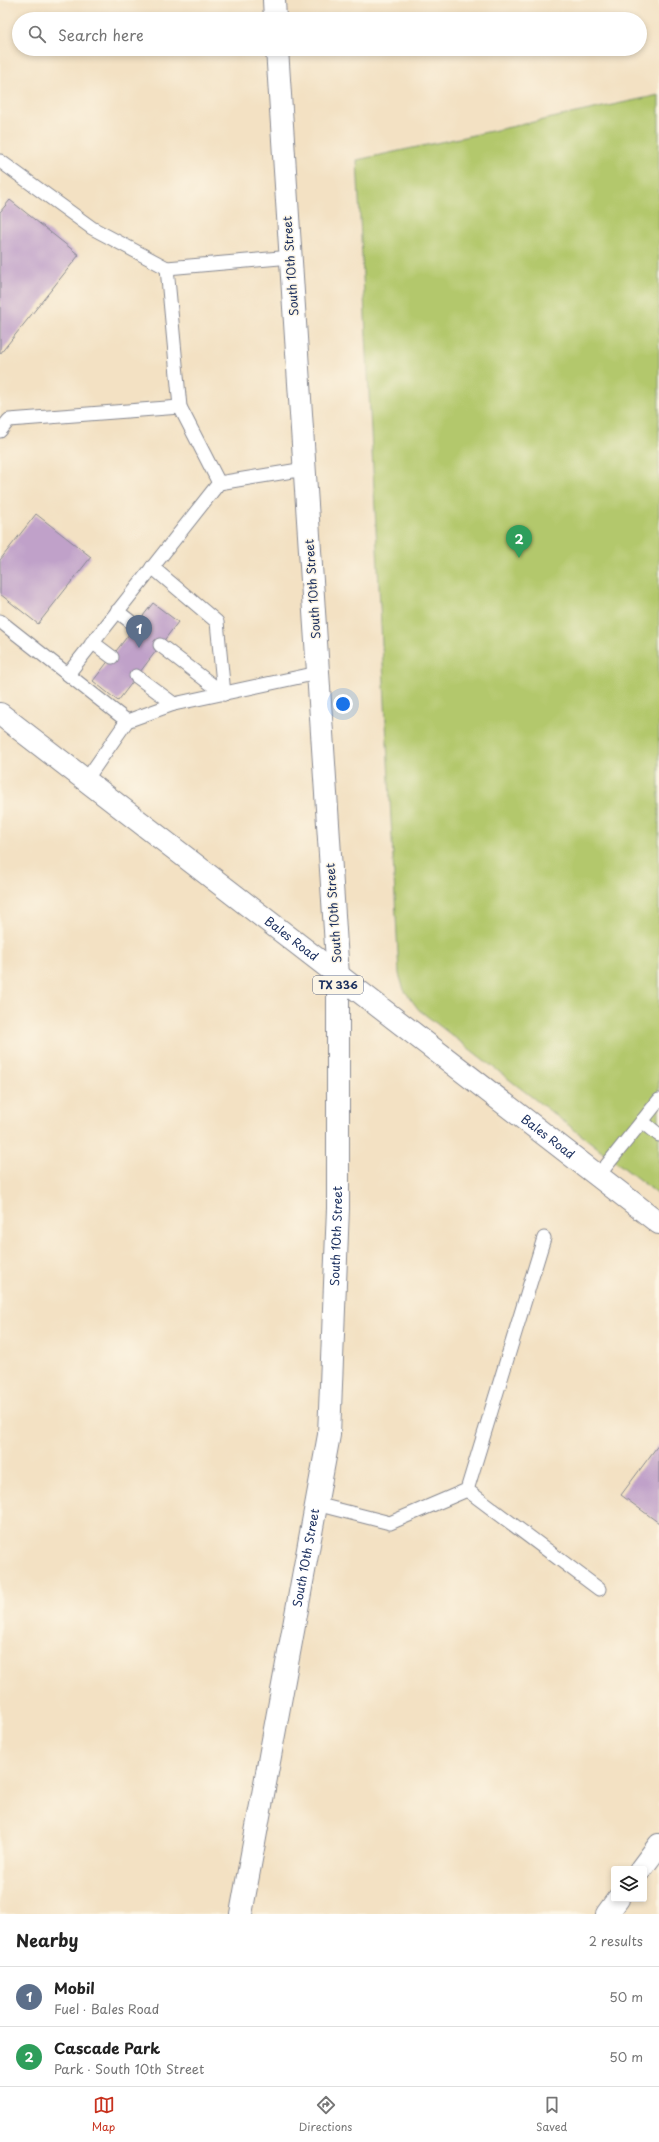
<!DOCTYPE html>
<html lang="en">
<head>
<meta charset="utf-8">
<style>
  body { margin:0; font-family:"Playpen Sans",sans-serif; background:#f2f2f2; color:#222 }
  .controls { position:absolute; right:12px; bottom:12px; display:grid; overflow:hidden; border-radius:4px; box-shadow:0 2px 6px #0003 }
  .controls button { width:36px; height:36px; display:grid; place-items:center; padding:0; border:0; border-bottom:1px solid #e0e0e0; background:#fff; color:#222; font:20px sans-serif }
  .you { position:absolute; left:343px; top:704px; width:14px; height:14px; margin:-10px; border:3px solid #fff; border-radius:50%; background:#1a73e8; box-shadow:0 0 0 6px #1a73e833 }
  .badge { display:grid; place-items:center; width:26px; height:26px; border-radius:50%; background:#c8321e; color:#fff; font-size:13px; font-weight:700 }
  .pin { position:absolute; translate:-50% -33px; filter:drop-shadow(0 1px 2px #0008) }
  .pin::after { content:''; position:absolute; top:21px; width:14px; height:12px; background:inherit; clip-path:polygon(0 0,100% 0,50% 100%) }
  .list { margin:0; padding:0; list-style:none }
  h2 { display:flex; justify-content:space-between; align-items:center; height:52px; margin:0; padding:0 16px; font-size:17px }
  h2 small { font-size:13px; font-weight:400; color:#767676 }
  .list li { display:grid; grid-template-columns:26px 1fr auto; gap:12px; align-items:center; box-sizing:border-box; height:60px; padding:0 16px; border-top:1px solid #e0e0e0 }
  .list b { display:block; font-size:15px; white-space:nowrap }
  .list p { margin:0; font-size:13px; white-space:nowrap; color:#767676 }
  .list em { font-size:13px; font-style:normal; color:#767676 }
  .icon { flex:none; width:22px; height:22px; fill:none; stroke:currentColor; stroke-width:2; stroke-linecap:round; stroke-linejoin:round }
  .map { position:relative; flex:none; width:659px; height:1914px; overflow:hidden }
  .search { position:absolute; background:#fff; box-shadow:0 2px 6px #0003; left:12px; right:12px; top:12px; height:44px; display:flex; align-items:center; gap:10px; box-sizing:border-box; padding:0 14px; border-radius:22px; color:#767676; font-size:15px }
  .sheet { height:172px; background:#fff }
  nav { display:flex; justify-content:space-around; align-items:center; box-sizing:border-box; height:56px; border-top:1px solid #e0e0e0; background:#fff; font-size:11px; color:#767676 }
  nav a { display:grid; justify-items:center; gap:2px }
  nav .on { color:#c8321e }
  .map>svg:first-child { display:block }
  .green { fill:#b3c86c; stroke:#677c65 }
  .building { fill:#c0a1c9 }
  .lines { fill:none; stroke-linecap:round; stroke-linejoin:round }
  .lane-casing { stroke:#878890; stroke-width:15 }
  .street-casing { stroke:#878890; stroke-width:24 }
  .primary-casing { stroke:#878890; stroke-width:24 }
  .lane { stroke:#fff; stroke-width:13 }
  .street { stroke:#fff; stroke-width:22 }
  .primary { stroke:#fff; stroke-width:22 }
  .labels { text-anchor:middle; stroke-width:3; stroke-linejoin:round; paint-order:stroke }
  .shield { fill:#fcf5e5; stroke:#5e6a86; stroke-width:1 }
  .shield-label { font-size:11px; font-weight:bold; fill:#1b2f5e }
  .street-label { font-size:12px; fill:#1b2f5e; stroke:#fcf5e5 }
</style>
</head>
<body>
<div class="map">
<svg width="659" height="1914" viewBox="0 0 659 1914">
  <rect width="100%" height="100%" fill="#fcf5e5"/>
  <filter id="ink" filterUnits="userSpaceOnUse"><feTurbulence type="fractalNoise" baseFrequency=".025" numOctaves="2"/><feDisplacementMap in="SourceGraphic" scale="8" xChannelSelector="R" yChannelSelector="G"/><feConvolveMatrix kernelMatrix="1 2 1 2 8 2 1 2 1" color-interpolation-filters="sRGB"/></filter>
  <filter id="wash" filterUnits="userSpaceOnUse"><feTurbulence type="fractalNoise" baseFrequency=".012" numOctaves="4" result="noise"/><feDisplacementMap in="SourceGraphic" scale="16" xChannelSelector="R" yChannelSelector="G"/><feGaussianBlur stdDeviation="0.9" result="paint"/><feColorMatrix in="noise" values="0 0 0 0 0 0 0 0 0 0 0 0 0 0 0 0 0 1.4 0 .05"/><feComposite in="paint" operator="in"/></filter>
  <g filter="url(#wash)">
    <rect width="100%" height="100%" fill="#f3e1c3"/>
    <polygon class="green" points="659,95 659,1195 419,1010 404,990 399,974 357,160"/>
    <g id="blocks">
      <g class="building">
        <polygon points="10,200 79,255 0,354 0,212"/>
        <polygon points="36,514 91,557 38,624 0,594 0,560"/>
        <polygon points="153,603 178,622 118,701 93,681"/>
        <polygon points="659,1444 659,1523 621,1495"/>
      </g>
    </g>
  </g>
  <g filter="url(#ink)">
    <use href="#blocks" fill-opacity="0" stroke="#878890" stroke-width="1"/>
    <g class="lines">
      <g class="lane-casing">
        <g id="lane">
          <polyline points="0,161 92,228 167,268"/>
          <polyline points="0,431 9,420 180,407"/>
          <polyline points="219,483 180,407 167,268 291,257"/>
          <polyline points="152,567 217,622 224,694"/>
          <polyline points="117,611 136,626"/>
          <polyline points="0,621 127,721"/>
          <polyline points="92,642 112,657"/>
          <polyline points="160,645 224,694"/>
          <polyline points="68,674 219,483 305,469"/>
          <polyline points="136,676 174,704"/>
          <polyline points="86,780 127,721 174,704 318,673"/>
          <polyline points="642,1121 659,1135"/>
          <polyline points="598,1176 659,1100"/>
          <polyline points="467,1490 599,1589"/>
          <polyline points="316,1504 390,1523 467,1490 544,1238"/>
        </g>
      </g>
      <g class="street-casing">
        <g id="street">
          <path id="s1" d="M 0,714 L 659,1223"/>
          <polyline points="641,1869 659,1845"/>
          <polyline points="607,1914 618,1899"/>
        </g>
      </g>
      <g class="primary-casing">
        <g id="primary">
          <polyline points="274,0 275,19"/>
          <path id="s2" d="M 241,1914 L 329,1435 L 338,1208 L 338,976 L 277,49"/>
        </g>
      </g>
      <use href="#lane" class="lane"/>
      <use href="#street" class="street"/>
      <use href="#primary" class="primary"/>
    </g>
  </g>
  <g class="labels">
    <rect class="shield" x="313" y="976" width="50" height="18" rx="3"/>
    <g class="shield-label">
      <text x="338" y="989">TX 336</text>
    </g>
    <g class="street-label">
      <text transform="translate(291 266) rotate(-94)" y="4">South 10th Street</text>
      <text transform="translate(313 589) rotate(-94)" y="4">South 10th Street</text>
      <text transform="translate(334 913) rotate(-94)" y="4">South 10th Street</text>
      <text dy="4" stroke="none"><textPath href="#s1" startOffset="368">Bales Road</textPath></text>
      <text dy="4" stroke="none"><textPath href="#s1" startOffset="692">Bales Road</textPath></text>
      <text dy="4" stroke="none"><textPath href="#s2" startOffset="686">South 10th Street</textPath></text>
      <text dy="4" stroke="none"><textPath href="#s2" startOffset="362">South 10th Street</textPath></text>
    </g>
  </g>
</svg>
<div class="controls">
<button><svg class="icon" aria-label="layers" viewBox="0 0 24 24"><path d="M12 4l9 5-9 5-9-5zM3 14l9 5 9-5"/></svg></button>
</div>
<div class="you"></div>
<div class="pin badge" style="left:139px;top:648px;background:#5c6f8a">1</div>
<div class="pin badge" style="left:519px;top:558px;background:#2e9e5b">2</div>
<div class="search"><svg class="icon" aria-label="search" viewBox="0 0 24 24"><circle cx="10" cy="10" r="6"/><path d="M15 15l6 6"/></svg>Search here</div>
</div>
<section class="sheet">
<h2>Nearby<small>2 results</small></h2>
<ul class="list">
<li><span class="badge" style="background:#5c6f8a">1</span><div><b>Mobil</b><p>Fuel · Bales Road</p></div><em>50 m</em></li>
<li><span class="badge" style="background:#2e9e5b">2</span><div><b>Cascade Park</b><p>Park · South 10th Street</p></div><em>50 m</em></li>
</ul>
</section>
<nav>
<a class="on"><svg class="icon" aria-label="map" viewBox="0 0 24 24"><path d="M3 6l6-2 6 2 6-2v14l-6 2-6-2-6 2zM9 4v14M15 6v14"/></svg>Map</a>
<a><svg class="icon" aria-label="directions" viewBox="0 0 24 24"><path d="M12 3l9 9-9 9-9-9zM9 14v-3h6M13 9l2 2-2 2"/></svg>Directions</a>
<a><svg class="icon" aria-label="saved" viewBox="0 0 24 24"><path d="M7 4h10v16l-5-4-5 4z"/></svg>Saved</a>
</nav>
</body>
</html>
